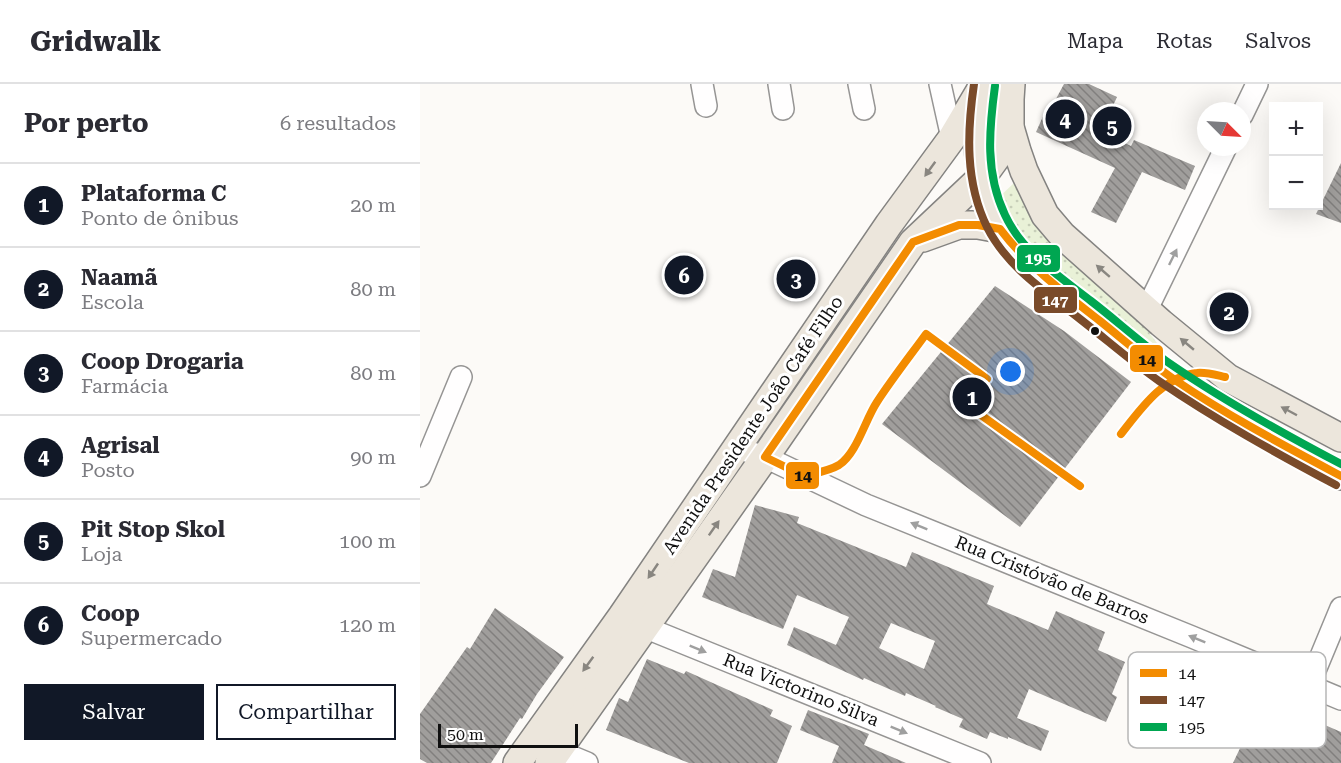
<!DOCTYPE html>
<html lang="pt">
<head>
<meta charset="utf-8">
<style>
  body { margin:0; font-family:"Roboto Serif",serif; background:#f2f2f3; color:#2b2b33 }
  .controls { position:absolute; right:18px; top:18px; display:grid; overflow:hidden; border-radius:0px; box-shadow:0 6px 24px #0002 }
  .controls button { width:54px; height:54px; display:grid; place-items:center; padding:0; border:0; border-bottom:2px solid #e1e1e2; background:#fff; color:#2b2b33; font:30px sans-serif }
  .compass { position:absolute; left:777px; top:18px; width:54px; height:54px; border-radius:50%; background:#fff; box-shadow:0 6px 24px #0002; rotate:114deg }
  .scale { position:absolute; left:18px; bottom:15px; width:140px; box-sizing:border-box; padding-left:6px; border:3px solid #101010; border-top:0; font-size:16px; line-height:21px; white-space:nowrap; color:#101010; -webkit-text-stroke:4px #fff; paint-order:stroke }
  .you { position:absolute; left:591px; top:288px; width:21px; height:21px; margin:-15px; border:4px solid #fff; border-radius:50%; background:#1a73e8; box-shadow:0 0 0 9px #1a73e833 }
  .badge { display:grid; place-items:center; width:39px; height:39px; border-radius:50%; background:#111827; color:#fff; font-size:20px; font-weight:700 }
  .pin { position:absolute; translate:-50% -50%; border:3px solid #fff; box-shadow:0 2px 6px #0006 }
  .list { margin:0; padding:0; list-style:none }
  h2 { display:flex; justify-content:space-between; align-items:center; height:78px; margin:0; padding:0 24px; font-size:26px }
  h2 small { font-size:20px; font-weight:400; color:#7c7c81 }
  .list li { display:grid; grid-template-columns:39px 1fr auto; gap:18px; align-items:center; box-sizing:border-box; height:84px; padding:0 24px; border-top:2px solid #e1e1e2 }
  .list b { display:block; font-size:22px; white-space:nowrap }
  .list p { margin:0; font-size:20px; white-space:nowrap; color:#7c7c81 }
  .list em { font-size:20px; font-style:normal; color:#7c7c81 }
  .actions { display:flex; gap:12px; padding:18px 24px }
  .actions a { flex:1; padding:14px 0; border:2px solid #111827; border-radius:0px; text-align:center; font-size:21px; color:#111827 }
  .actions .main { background:#111827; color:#fff }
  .map { position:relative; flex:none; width:921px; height:679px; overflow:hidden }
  header { display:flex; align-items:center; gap:36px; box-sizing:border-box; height:84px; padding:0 30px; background:#fff; border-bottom:2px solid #e1e1e2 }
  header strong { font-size:28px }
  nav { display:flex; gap:33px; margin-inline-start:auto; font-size:21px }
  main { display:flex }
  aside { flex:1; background:#fff }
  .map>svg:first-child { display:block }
  .grass { fill:url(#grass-dots) }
  .building { fill:url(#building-back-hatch); fill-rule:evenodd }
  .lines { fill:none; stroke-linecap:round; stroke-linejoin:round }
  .minor-casing { stroke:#969594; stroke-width:24 }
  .major-casing { stroke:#848381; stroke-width:30 }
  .minor { stroke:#fffefe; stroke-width:21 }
  .major { stroke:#ece6dc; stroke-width:27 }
  .bus-1-casing { stroke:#fff; stroke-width:12 }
  .bus-2-casing { stroke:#fff; stroke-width:12 }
  .bus-3-casing { stroke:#fff; stroke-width:12 }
  .bus-1 { stroke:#f38c01; stroke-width:8 }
  .bus-2 { stroke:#7a4b2a; stroke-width:8 }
  .bus-3 { stroke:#00a651; stroke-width:8 }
  .oneway { fill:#898680 }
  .oneway2 { fill:#9f9f9f }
  .bus-dot { fill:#101010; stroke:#fff; stroke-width:2 }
  .labels { text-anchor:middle; stroke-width:6; stroke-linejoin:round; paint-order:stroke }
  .street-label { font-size:18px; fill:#101010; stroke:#fff }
  .key { fill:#fff; stroke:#b7b7b7; stroke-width:1.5 }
  .key-label { font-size:16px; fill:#101010 }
  .line-badge { stroke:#fff; stroke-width:2 }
  .badge-label { font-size:16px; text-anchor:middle; font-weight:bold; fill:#fff }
  .pale-badge-label { font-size:16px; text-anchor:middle; font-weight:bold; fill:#111 }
</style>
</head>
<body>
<header>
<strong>Gridwalk</strong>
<nav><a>Mapa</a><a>Rotas</a><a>Salvos</a></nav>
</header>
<main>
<aside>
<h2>Por perto<small>6 resultados</small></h2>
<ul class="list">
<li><span class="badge">1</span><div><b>Plataforma C</b><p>Ponto de ônibus</p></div><em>20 m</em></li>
<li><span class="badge">2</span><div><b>Naamã</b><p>Escola</p></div><em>80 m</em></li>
<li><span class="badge">3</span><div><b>Coop Drogaria</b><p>Farmácia</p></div><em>80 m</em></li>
<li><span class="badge">4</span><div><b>Agrisal</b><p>Posto</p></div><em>90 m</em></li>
<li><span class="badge">5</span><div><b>Pit Stop Skol</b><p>Loja</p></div><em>100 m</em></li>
<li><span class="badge">6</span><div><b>Coop</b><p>Supermercado</p></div><em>120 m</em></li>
</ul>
<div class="actions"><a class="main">Salvar</a><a>Compartilhar</a></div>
</aside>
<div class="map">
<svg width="921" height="679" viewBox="0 0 921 679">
  <defs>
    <pattern id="grass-dots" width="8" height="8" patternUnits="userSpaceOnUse" patternTransform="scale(1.5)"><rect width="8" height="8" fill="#e9f1d7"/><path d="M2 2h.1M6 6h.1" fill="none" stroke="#c7ceb8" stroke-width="1.8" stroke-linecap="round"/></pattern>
    <pattern id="building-back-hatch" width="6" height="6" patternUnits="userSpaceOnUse" patternTransform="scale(1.5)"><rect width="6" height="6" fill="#a09e9c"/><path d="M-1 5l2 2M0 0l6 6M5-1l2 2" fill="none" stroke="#817f7e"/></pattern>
  </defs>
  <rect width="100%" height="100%" fill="#fcfaf7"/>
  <polygon class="grass" points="594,99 615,136 724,242 737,259 732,264 599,160 576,116"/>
  <g class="building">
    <polygon points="644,0 669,0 697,13 681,48 711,62 714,56 775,82 765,106 722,88 696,139 671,128 695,84 616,48 625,28 630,26"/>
    <polygon points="921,79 921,139 896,130"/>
    <polygon points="575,202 644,247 711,298 600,443 462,340"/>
    <path d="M 335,421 L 379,433 L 377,439 L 486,483 L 492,468 L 574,502 L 567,520 L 628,546 L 636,527 L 685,548 L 678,566 L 705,578 L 692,610 L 697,613 L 686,638 L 609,605 L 597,634 L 629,647 L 621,667 L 588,653 L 588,655 L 570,648 L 567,655 L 539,643 L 543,635 L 515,623 L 516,622 L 486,609 L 485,612 L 444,594 L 443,596 L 367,561 L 374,543 L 416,561 L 429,533 L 377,511 L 363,545 L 282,513 L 293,485 L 315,493 ZM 471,539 L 515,557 L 504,585 L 459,564 Z"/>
    <polygon points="75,524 144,573 117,610 102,635 100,634 71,679 7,679 0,675 0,630 47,563 50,565"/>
    <polygon points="227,575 264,590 266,587 353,626 350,632 372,642 357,679 269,679 186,646 199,614 208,618"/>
    <polygon points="794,594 840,614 838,616 866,629 868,625 921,648 921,679 813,679 822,660 794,647 791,653 771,644"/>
    <polygon points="388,626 449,650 444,661 486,679 412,679 419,662 380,646"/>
  </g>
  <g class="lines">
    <g class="minor-casing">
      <g id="minor">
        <polyline points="282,0 286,22"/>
        <polyline points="359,0 363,25"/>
        <polyline points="439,0 444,25"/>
        <polyline points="520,0 532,54"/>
        <polyline points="822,31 837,0"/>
        <polyline points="727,225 806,63"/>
        <polyline points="317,364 345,373 446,421 772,553 921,615"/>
        <polyline points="0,392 41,293"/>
        <polyline points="211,536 224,543 560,679"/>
        <polyline points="889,601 921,524"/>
        <polyline points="138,667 167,679"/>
      </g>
    </g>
    <g class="major-casing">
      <g id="major">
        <polyline points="591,0 590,15 590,43 597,67 604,87 625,131 642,151 741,239 808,294 921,354"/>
        <path d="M 564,10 C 561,26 558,43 558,59 C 559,86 567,124 581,147 C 601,180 637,203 667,227 C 696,250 725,276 756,297 C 809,332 865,362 921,392"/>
        <polyline points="503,154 539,141 558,141 580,145"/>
        <polyline points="97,679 202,532 469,140 532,54 564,0"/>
        <polyline points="129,679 345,373 493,158 563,92 579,70 590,43"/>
      </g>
    </g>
    <use href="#minor" class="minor"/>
    <use href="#major" class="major"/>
    <g class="bus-1-casing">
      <g id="bus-1">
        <path d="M 567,295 L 506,250 C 490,272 472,295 457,318 C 445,336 437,369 419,381 C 409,387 395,389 384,392 L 345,373 L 493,158 L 539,141 L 558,141 L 580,145 C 608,182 644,209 680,237 C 705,257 729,278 755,296 C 808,332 865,362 921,392"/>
        <polyline points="547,321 660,402"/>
        <path d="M 701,350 C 720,326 743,292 777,289 C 786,288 796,291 805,293"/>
      </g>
    </g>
    <g class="bus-2-casing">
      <path id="bus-2" d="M 554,0 C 547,48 545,98 567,143 C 587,183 626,208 660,235 C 687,256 712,278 739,297 C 796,336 856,369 916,401"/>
    </g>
    <g class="bus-3-casing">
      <path id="bus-3" d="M 575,2 C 569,46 565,89 585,131 C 602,168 639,192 671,217 C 697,237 722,260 749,279 C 804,317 862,349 921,380"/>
    </g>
    <use href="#bus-1" class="bus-1"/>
    <use href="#bus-2" class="bus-2"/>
    <use href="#bus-3" class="bus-3"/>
  </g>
  <defs><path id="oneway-solid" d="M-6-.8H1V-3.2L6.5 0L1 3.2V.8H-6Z" transform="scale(1.5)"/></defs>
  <g class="oneway">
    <use href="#oneway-solid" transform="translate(510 85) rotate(126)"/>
    <use href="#oneway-solid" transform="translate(683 187) rotate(-139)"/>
    <use href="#oneway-solid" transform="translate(767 260) rotate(-140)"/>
    <use href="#oneway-solid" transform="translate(869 327) rotate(-152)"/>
    <use href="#oneway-solid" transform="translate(294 444) rotate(-55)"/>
    <use href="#oneway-solid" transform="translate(233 487) rotate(124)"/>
    <use href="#oneway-solid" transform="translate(168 580) rotate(126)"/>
  </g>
  <g class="oneway2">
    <use href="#oneway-solid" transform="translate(753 173) rotate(-64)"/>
    <use href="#oneway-solid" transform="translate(499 442) rotate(-158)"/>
    <use href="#oneway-solid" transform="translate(777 555) rotate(-158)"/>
    <use href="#oneway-solid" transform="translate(278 565) rotate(22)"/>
    <use href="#oneway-solid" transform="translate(479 646) rotate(22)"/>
  </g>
  <circle class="bus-dot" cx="675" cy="247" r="5"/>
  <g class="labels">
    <g class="street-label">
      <text transform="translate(333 341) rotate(-56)" y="6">Avenida Presidente João Café Filho</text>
      <text transform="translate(632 496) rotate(22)" y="6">Rua Cristóvão de Barros</text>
      <text transform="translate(381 606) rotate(22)" y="6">Rua Victorino Silva</text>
    </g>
  </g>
  <rect x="708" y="568" width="198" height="96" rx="9" class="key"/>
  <rect x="720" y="585" width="27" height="8" fill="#f38c01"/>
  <rect x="720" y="612" width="27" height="8" fill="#7a4b2a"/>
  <rect x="720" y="639" width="27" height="8" fill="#00a651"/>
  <g class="key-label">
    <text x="758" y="595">14</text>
    <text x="758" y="622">147</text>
    <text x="758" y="649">195</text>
  </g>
  <g class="line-badge">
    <rect x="596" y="160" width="45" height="29" rx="6" fill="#00a651"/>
    <rect x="613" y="202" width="45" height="28" rx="6" fill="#7a4b2a"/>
    <rect x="709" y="260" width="35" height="29" rx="6" fill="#f38c01"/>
    <rect x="365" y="377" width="35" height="29" rx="6" fill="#f38c01"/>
  </g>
  <g class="badge-label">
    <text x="618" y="180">195</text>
    <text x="635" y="222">147</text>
  </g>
  <g class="pale-badge-label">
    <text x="727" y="281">14</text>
    <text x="383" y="397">14</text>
  </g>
</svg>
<div class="controls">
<button>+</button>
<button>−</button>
</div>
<svg class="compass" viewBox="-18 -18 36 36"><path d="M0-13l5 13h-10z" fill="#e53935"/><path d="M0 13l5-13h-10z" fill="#7c7c81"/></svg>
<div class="scale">50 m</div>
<div class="you"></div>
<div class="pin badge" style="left:552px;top:313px">1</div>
<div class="pin badge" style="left:809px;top:228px">2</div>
<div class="pin badge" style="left:376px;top:195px">3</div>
<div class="pin badge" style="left:645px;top:35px">4</div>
<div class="pin badge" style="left:692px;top:42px">5</div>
<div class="pin badge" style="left:264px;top:191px">6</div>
</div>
</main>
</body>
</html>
